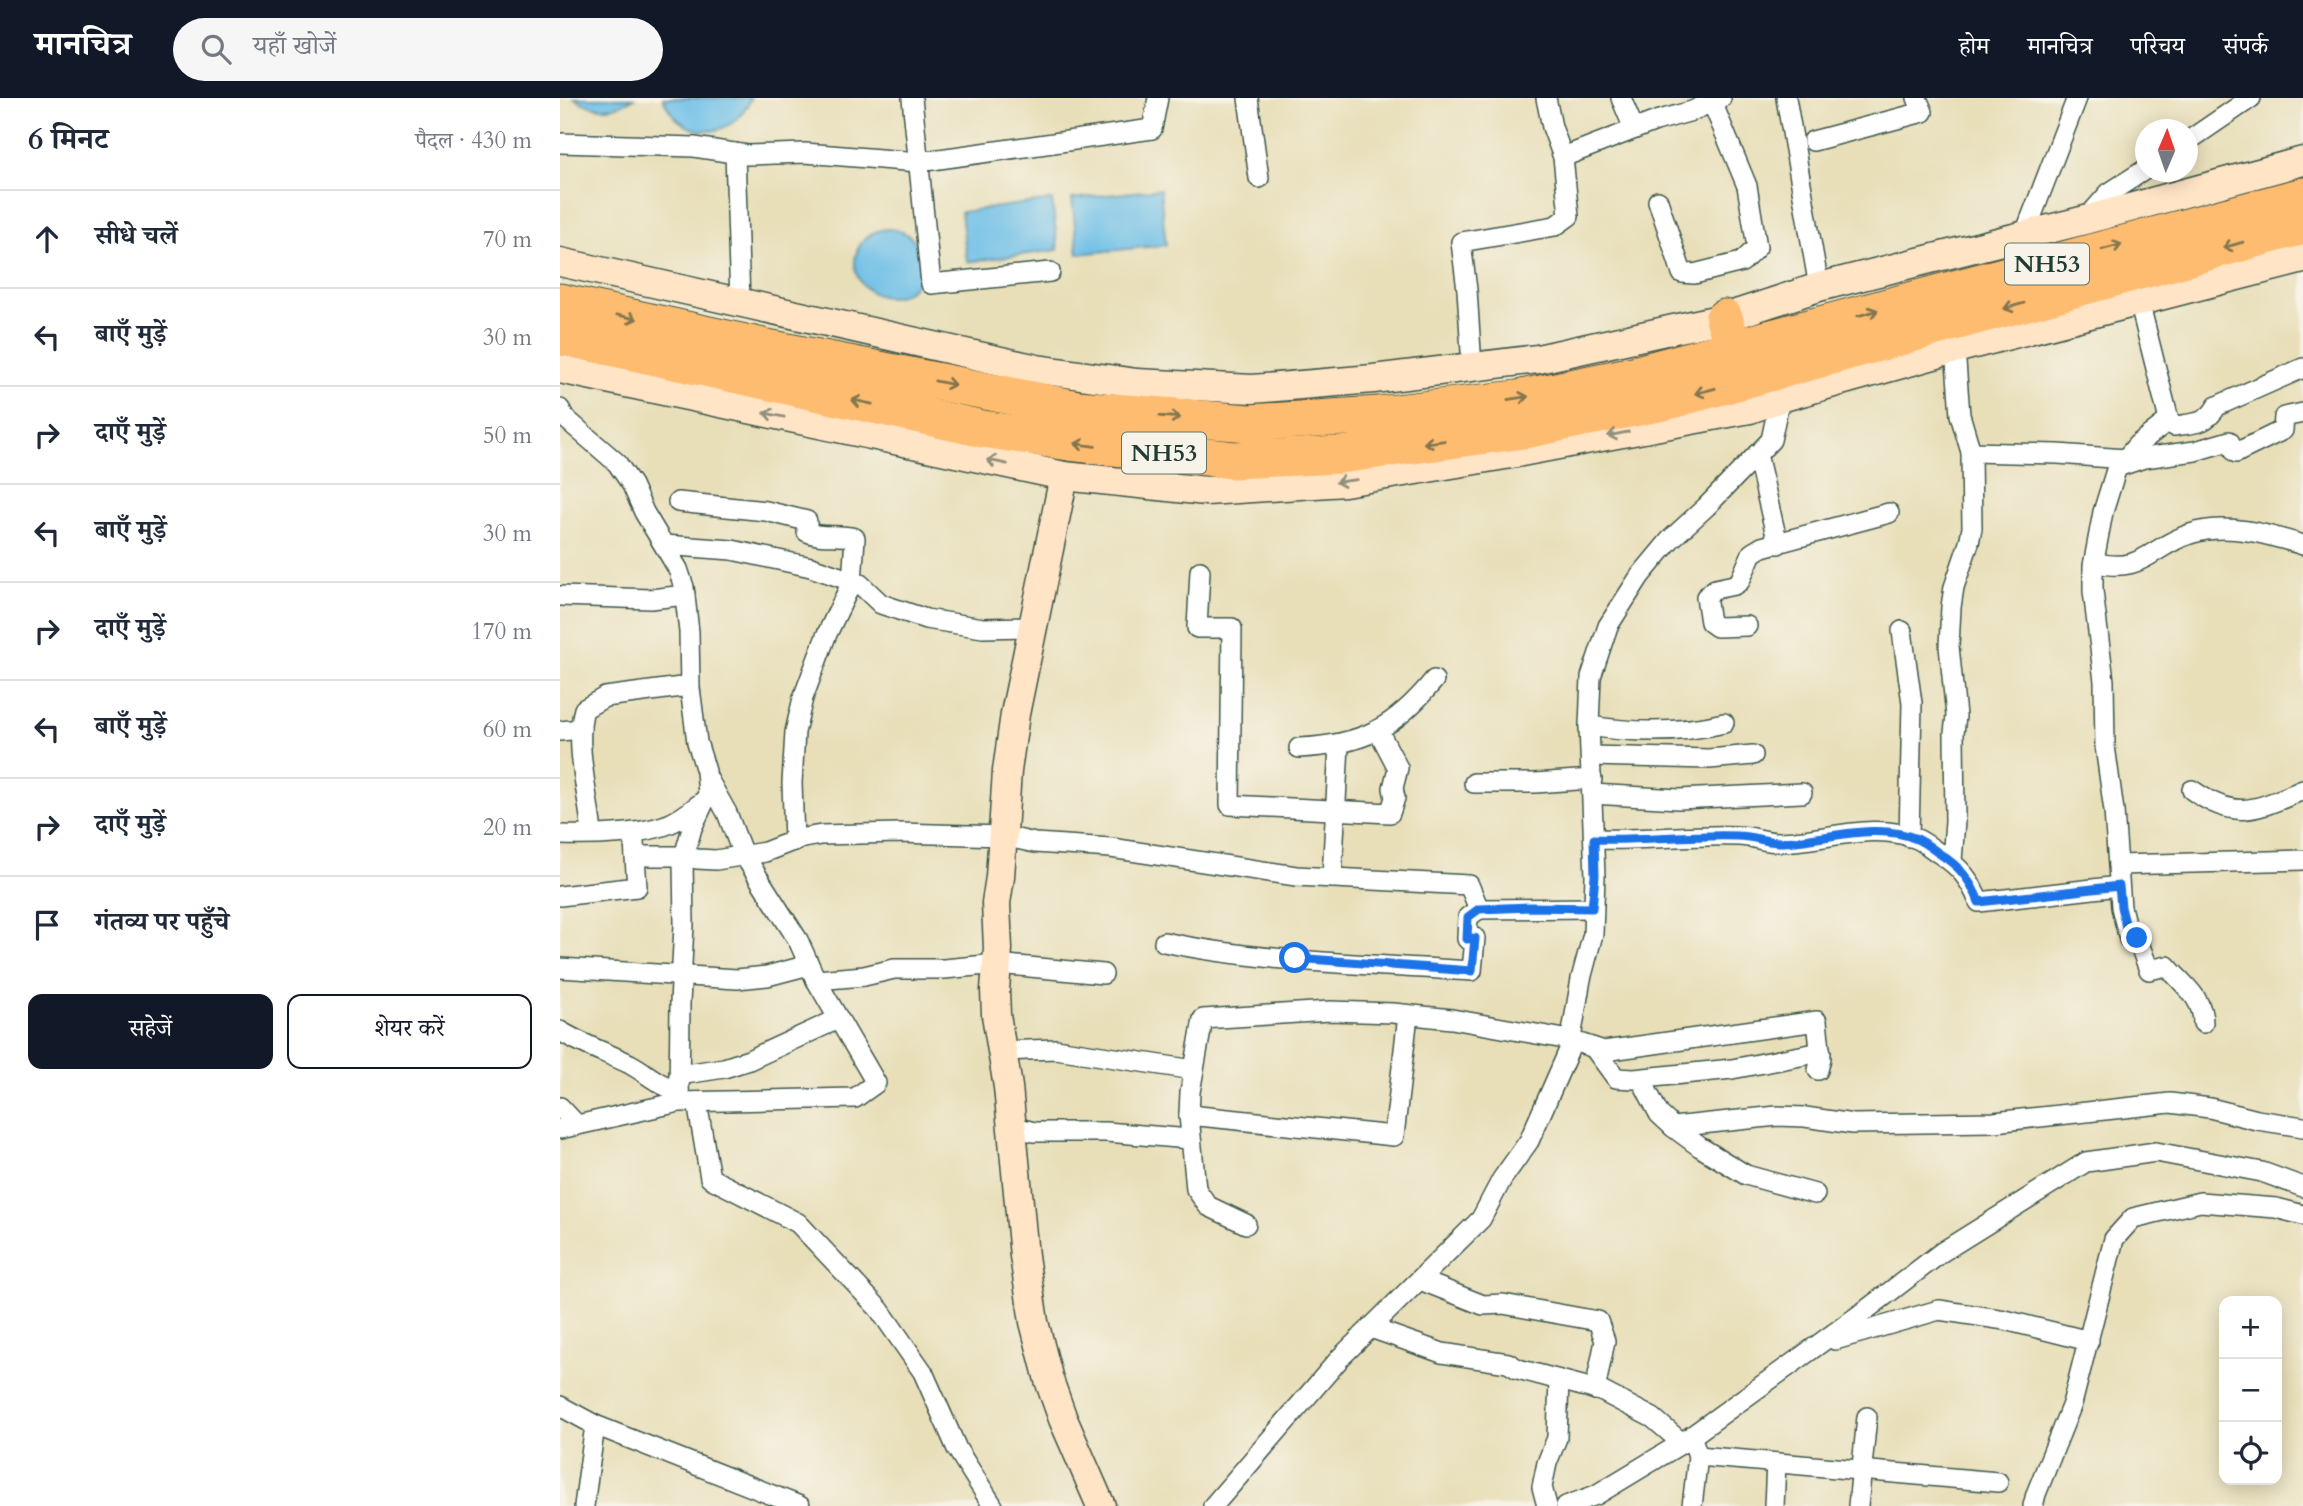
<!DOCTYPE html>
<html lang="hi">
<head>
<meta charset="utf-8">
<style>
  body { margin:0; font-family:Cardo,"Noto Serif Devanagari",serif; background:#f6f6f7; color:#1f2937 }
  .controls { position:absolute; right:21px; bottom:21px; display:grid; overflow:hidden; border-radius:14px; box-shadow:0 4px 18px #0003 }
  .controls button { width:63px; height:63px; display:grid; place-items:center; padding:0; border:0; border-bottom:2px solid #e0e1e3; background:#fff; color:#1f2937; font:35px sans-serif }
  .compass { position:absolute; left:1575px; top:21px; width:63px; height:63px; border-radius:50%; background:#fff; box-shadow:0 4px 18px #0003; rotate:2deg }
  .stop { position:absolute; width:21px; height:21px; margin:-16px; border:5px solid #1a73e8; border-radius:50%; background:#fff }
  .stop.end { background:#1a73e8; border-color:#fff; box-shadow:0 2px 7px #0008 }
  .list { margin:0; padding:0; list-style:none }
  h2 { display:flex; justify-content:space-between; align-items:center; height:91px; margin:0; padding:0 28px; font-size:30px }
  h2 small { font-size:23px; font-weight:400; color:#747a83 }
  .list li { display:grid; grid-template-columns:46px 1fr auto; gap:21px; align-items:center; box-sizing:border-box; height:98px; padding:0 28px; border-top:2px solid #e0e1e3 }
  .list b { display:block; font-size:26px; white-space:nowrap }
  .list em { font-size:23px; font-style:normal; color:#747a83 }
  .actions { display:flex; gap:14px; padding:21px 28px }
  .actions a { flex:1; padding:16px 0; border:2px solid #111827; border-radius:14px; text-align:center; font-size:24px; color:#111827 }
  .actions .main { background:#111827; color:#fff }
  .icon { flex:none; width:38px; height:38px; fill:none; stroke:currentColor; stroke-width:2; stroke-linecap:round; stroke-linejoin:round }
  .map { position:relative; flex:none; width:1743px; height:1408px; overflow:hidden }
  header { display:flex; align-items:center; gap:42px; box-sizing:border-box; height:98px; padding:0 35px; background:#111827; color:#fff }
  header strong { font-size:33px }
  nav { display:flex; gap:38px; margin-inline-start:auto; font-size:24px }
  .search { width:490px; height:63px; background:#f6f6f7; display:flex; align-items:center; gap:18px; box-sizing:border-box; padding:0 24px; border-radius:38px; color:#747a83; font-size:26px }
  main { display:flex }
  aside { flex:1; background:#fff }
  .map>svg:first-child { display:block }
  .water { fill:#6bbee7; stroke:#457e8e; stroke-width:2 }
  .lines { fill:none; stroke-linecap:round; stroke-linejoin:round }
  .street-casing { stroke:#3d5548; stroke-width:22 }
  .secondary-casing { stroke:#3d5548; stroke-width:31 }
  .highway-casing { stroke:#3d5548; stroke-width:39 }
  .street { stroke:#fff; stroke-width:19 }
  .secondary { stroke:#ffe4c6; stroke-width:28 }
  .highway { stroke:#febc70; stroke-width:37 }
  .oneway { stroke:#83764f }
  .oneway2 { stroke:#8f907d }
  .route { stroke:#1a73e8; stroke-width:9 }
  .labels { text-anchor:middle; stroke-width:7; stroke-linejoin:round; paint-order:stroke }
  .shield { fill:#f7f3e8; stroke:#60746a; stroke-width:2 }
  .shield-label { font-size:24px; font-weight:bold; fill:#1f3d34 }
</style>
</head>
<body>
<header>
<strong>मानचित्र</strong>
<div class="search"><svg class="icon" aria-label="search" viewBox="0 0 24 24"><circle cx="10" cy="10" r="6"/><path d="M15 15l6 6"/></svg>यहाँ खोजें</div>
<nav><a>होम</a><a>मानचित्र</a><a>परिचय</a><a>संपर्क</a></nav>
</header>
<main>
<aside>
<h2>6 मिनट<small>पैदल · 430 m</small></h2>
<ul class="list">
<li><svg class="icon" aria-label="ahead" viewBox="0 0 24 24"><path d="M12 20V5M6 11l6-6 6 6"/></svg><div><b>सीधे चलें</b></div><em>70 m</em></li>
<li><svg class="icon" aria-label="left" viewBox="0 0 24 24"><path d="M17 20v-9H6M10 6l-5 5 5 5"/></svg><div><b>बाएँ मुड़ें</b></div><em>30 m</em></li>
<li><svg class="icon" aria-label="right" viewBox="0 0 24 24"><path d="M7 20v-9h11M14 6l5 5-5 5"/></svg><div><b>दाएँ मुड़ें</b></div><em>50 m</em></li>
<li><svg class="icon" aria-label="left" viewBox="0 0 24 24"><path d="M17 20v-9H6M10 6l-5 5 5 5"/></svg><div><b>बाएँ मुड़ें</b></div><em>30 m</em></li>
<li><svg class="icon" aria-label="right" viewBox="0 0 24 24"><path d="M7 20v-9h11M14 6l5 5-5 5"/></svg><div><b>दाएँ मुड़ें</b></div><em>170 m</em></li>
<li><svg class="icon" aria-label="left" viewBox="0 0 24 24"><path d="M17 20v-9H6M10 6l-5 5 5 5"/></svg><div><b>बाएँ मुड़ें</b></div><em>60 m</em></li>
<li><svg class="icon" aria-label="right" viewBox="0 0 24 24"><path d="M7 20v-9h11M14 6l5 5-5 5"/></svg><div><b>दाएँ मुड़ें</b></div><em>20 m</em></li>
<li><svg class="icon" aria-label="arrive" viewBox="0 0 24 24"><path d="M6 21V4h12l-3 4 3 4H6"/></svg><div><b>गंतव्य पर पहुँचे</b></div></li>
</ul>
<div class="actions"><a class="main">सहेजें</a><a>शेयर करें</a></div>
</aside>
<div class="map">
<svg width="1743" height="1408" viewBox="0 0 1743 1408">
  <rect width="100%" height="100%" fill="#f7f3e8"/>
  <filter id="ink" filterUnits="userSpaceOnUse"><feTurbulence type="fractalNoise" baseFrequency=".0143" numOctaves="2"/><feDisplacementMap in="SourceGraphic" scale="14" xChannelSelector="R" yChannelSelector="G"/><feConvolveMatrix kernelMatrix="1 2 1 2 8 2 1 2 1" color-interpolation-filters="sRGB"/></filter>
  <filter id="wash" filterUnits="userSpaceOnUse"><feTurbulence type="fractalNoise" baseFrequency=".00686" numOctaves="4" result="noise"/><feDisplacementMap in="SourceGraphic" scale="28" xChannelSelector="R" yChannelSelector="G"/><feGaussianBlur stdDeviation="1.57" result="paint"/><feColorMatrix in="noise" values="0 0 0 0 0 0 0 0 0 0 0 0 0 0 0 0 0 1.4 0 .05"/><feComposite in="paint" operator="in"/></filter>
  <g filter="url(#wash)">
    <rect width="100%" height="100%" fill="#e8dfb9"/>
    <g class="water">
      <path d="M 14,0 L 74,0 C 54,14 34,13 14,0 Z"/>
      <path d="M 103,0 L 191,0 C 173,44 121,44 103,0 Z"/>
      <polygon points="600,91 606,147 518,156 512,101"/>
      <polygon points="492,102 498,152 407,164 401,114"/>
      <circle cx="329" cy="165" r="34"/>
    </g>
  </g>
  <g filter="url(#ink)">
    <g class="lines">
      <g class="street-casing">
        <g id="street">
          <polyline points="352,0 371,186 490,174"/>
          <polyline points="688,0 699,80"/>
          <polyline points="1061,0 1074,31"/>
          <polyline points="1226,0 1259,189"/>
          <polyline points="1253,43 1363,14 1357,0"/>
          <polyline points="1628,43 1691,0"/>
          <polyline points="0,45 134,49 187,57 245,55 358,64 592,31 598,0"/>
          <polyline points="175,55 180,204"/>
          <polyline points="1003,59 1096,23 1132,13 1161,0"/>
          <polyline points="1098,103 1122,175 1134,176 1182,164 1197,149 1187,88 1152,4"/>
          <polyline points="1526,121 1549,95 1586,71"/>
          <polyline points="1464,138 1517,0"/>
          <path d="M 1579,203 L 1609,322 L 1577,347 L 1556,372 L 1543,414 L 1533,468 L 1533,493 L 1544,583 L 1545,648 L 1554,713 L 1561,809 L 1569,841 L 1577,840 L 1589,872 L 1607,868 C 1623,887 1643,899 1643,925"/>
          <polyline points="912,269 907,192 901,144 995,128 1009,118 1003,59 992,29 986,0"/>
          <polyline points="0,311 5,320 57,365 72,387 84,414 118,471 124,489 129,534 130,590 137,644 146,673 148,696 132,730 123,762 124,827 120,905 119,1004"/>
          <path d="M 1609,322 L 1614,328 C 1634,325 1646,327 1657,308 L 1743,270"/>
          <polyline points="1411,354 1498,356 1565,361"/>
          <polyline points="1197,356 1218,446"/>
          <polyline points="1560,368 1584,360 1635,353 1669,343 1676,355 1723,332 1724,319 1743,315"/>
          <path d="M 118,404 L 206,413 L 247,423 L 247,434 C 262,441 278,435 295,440 L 292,484 L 266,538 L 243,600 L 235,634 L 232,685 L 234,743"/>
          <polyline points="104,447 172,452 251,469 300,486 321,506 366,521 423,530 472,529"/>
          <path d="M 1534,464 C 1582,477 1590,449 1630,436 C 1667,424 1707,436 1743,447"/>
          <polyline points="640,473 637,530 672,530 670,707 830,715 835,700 833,690 838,670 818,632"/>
          <polyline points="0,498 91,501 125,497"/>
          <polyline points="1187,528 1157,529 1150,524 1146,499 1155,491 1174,487 1180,483 1192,455 1202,449 1329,415"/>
          <polyline points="1342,533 1352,605 1349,739"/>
          <path d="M 1029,628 C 1075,635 1119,636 1164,625"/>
          <polyline points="0,633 21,631"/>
          <path d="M 739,650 C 802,647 835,630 874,582"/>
          <polyline points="1031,658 1149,661 1193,657"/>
          <polyline points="914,685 975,685 1032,681"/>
          <path d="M 1632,692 C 1677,724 1697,711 1743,692"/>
          <polyline points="1032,696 1119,701 1242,695"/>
          <path d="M 32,736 C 29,700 14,646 24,611 L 45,599 L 129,588"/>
          <path d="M 0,737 C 30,738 87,737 113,724 C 124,719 135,709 145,702"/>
          <path d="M 1034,741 C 1082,743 1130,736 1178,738 C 1192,738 1205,744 1220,744 C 1264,743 1315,723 1357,741 C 1366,745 1372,751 1380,756 C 1400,769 1410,781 1419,804 L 1559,788"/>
          <polyline points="75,758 124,758 137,761 156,762 205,754 238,741 261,737 339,735 443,738 475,745 551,750 736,778 909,787 919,811 1032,810"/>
          <polyline points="1392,763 1395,723 1394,635 1396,618 1389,548 1391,509 1394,489 1409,445 1412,430 1411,354 1400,317 1395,251"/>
          <polyline points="1558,767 1743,762"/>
          <polyline points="772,780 779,646"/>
          <polyline points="0,798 77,789 74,744"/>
          <path d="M 604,844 C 704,865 810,866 912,873 L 915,840 L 907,841 L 908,819 L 919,811"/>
          <polyline points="0,870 177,881 207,878 249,867"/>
          <polyline points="256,882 304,878 334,871 384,871 437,866 543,876"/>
          <path d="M 0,933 C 23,947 47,955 70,966 C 87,975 100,989 119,992"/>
          <polyline points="1034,950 1056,980 1074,981 1172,971 1261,954"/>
          <polyline points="442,953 496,951 634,972"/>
          <polyline points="119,977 164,970 189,962 278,921"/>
          <polyline points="1081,981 1099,1016 1113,1029 1217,1018 1245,1019 1293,1026 1434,1024 1610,1005 1650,1010 1697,1022 1743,1029"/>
          <polyline points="137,1004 150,1080 238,1125 319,1211 363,1274 397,1351 433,1408"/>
          <polyline points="0,1009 17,1027"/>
          <polyline points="629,1017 630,994 643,921 770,913 833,915 892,921 1010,942 1044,953 1257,923 1261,960 1258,972"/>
          <polyline points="451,1028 474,1034 546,1034 630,1041"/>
          <polyline points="1113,1029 1140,1049 1186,1077 1255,1096"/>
          <polyline points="0,1031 119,1004 295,1000 316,985 256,882 238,842 182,754 167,715 148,681"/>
          <polyline points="686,1126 648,1108 636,1091 629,1017 834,1038 848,917"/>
          <polyline points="860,1182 923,1207 943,1206 1038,1223 1045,1243 1035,1292"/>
          <polyline points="811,1230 882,1255 948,1265 958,1271 1041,1293 1093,1320 1122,1345"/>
          <polyline points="1275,1242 1379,1212 1445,1222 1529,1243"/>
          <polyline points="0,1308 35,1327 240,1408"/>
          <polyline points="1138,1358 1438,1384"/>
          <polyline points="24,1408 35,1327"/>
          <polyline points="653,1408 781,1259 921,1121 942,1081 969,1043 1009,952 1021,881 1033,836 1035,778 1029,628 1031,579 1048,528 1080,478 1110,442 1146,409 1211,342 1220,300 1217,292"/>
          <polyline points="987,1408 982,1389 987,1365 997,1340 999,1282"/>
          <polyline points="1006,1408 1036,1397 1122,1345 1302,1215 1382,1154 1526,1064 1596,1054 1702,1074 1743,1089"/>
          <polyline points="1132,1408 1138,1358 1134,1346"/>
          <polyline points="1214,1408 1216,1365"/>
          <polyline points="1298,1408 1307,1319"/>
          <polyline points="1473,1408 1476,1396 1512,1306 1554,1141 1573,1120 1640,1104 1716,1110 1743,1117"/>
        </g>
      </g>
      <g class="secondary-casing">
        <g id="secondary">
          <polyline points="0,164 477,271 577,285 692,291 813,281 978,261 1164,220 1259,189 1525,122 1743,63"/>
          <polyline points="0,271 504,378 646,393 785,384 951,356 1190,311 1220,300 1395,251 1743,161"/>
          <polyline points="504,378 455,616 447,673 440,779 436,805 438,851 435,892 436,917 448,989 464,1158 474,1224 489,1282 503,1321 541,1408"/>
        </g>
      </g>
      <g class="highway-casing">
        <g id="highway">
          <polyline points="0,204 212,251 517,311 689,325 819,317 957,301 1073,277 1743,98"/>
          <polyline points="1164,220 1174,251"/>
          <polyline points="0,238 423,331 509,344 674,362 780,357 964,332 1108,303 1743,128"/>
        </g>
      </g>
      <use href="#street" class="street"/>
      <use href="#secondary" class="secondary"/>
      <use href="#highway" class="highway"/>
    </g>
    <defs><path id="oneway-shaft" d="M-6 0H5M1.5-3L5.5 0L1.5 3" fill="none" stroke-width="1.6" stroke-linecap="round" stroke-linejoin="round" transform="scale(1.75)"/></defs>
    <g class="oneway">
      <use href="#oneway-shaft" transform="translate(1673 147) rotate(164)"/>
      <use href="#oneway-shaft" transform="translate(1552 149) rotate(-15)"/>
      <use href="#oneway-shaft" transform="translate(1454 208) rotate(164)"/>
      <use href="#oneway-shaft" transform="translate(1308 215) rotate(-16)"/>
      <use href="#oneway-shaft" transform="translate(67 219) rotate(12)"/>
      <use href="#oneway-shaft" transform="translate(385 285) rotate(11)"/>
      <use href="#oneway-shaft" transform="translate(1145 293) rotate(165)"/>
      <use href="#oneway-shaft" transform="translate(958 300) rotate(-9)"/>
      <use href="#oneway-shaft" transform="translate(302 304) rotate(-168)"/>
      <use href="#oneway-shaft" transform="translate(610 319) rotate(4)"/>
      <use href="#oneway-shaft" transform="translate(874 344) rotate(172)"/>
      <use href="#oneway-shaft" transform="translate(525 347) rotate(-172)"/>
    </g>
    <g class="oneway2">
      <use href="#oneway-shaft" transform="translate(214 317) rotate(-168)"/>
      <use href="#oneway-shaft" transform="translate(1058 336) rotate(169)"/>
      <use href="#oneway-shaft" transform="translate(437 364) rotate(-168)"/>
      <use href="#oneway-shaft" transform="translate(786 383) rotate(173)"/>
    </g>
  </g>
  <g class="lines" filter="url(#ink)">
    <path class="route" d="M 735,860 L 912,873 L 915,840 L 907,841 L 908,819 L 919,811 L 971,809 L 1032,810 L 1035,778 L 1034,741 C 1082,743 1130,736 1178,738 C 1192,738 1205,744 1220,744 C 1263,743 1315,723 1357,741 C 1366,745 1372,751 1380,756 C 1400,769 1410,781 1419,804 L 1559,788 L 1561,809 L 1569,841 L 1577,840"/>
  </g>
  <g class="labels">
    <g class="shield">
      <rect x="1445" y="145.5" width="84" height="41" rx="5"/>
      <rect x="562" y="334.5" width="84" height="41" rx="5"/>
    </g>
    <g class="shield-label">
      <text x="1487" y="174">NH53</text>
      <text x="604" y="363">NH53</text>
    </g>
  </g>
</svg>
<div class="controls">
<button>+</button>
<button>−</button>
<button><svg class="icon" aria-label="locate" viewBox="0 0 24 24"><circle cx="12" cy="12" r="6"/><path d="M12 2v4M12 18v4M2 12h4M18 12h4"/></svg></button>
</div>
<svg class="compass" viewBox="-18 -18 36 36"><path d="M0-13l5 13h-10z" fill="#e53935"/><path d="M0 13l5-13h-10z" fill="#747a83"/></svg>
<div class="stop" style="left:735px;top:860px"></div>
<div class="stop end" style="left:1577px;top:840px"></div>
</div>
</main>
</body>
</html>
